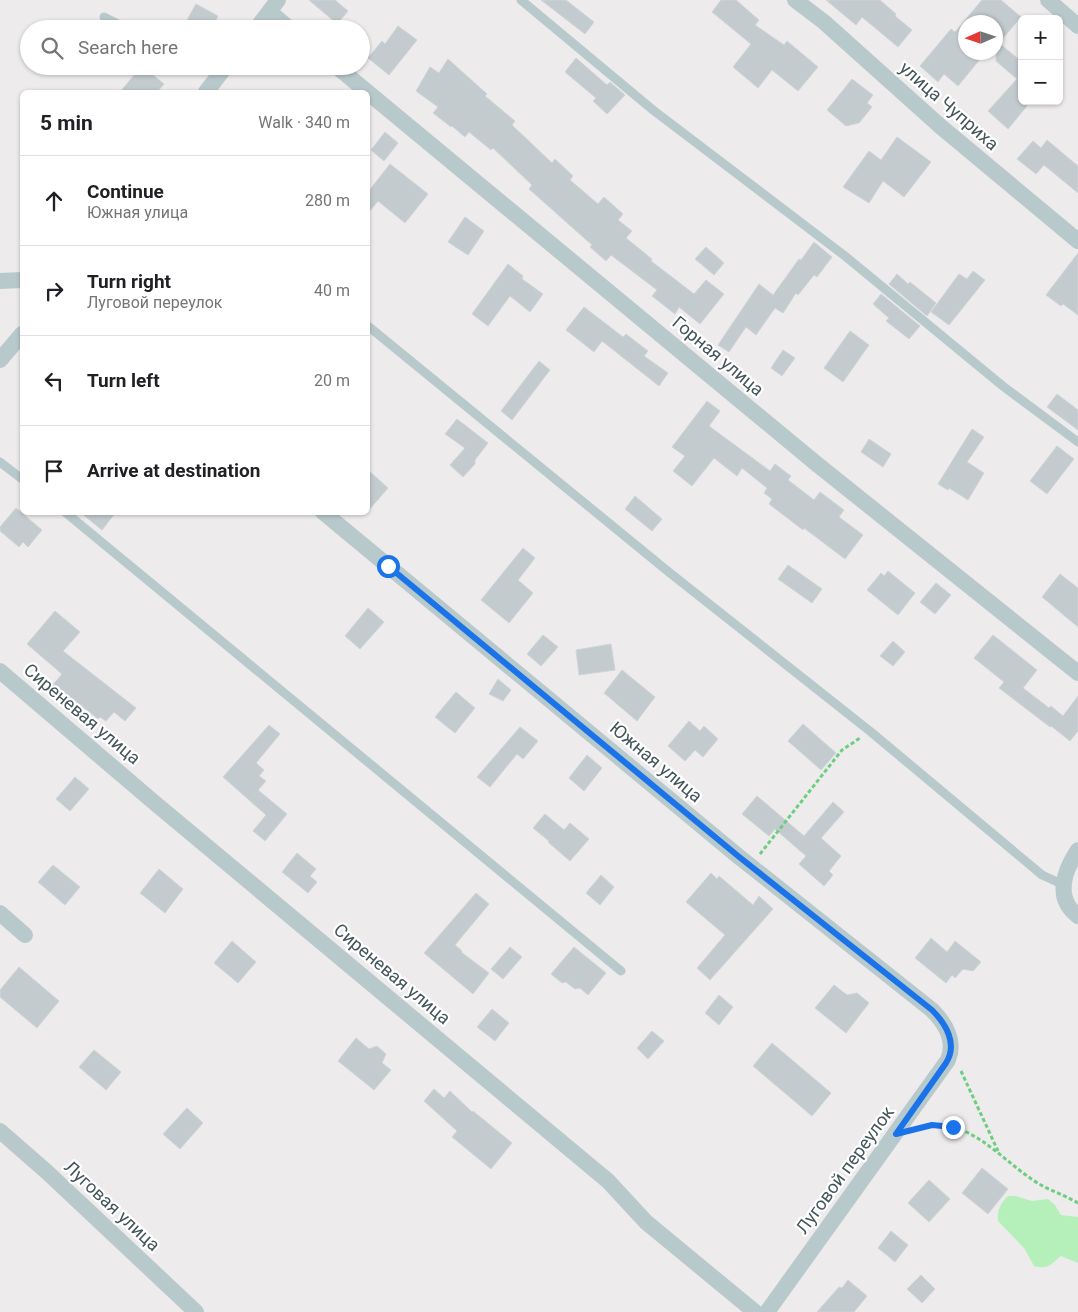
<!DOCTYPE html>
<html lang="en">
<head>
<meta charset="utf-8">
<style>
  body { margin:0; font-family:Roboto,sans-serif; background:#f6f6f6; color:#202124 }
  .controls { position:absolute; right:15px; top:15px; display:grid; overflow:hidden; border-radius:8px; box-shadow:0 1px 4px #0004 }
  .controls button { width:45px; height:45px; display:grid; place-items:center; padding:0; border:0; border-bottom:1px solid #e0e0e0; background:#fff; color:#202124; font:25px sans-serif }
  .compass { position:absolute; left:958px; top:15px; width:45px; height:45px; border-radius:50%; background:#fff; box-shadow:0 1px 4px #0004; rotate:267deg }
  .stop { position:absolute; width:15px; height:15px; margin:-11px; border:4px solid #1a73e8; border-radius:50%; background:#fff }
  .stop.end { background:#1a73e8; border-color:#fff; box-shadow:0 1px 5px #0008 }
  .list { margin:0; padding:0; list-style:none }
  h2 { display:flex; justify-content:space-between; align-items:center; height:65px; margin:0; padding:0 20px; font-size:21px }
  h2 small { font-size:16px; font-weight:400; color:#757577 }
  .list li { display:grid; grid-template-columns:32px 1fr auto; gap:15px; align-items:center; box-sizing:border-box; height:90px; padding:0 20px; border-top:1px solid #e0e0e0 }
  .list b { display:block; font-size:19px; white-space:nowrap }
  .list p { margin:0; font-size:16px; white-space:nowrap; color:#757577 }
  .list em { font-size:16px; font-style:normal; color:#757577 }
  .icon { flex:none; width:28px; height:28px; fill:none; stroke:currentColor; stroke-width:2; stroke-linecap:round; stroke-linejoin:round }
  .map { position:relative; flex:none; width:1078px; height:1312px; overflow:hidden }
  .search { position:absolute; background:#fff; box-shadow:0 1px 4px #0004; left:20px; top:20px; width:350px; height:55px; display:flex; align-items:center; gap:12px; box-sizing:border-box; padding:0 18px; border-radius:28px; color:#757577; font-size:19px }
  .panel { position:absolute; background:#fff; box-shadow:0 1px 4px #0004; left:20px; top:90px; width:350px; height:425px; border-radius:8px }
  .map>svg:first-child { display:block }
  .green { fill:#b5f0ba }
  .building { fill:#c4cbcf; stroke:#cfd4d7 }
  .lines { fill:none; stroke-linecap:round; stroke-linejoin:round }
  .path { stroke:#6dce80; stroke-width:3; stroke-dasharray:4 2.5; stroke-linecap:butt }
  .lane { stroke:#b8c9cc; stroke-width:9 }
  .street { stroke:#b8c9cc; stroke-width:16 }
  .route { stroke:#1a73e8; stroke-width:6 }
  .labels { text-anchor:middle; stroke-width:4.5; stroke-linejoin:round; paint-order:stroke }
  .street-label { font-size:18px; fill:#435559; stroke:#fff }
</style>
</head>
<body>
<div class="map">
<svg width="1078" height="1312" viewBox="0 0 1078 1312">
  <rect width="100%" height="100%" fill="#eeebec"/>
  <path class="green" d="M 1008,1196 L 1016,1196 L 1032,1201 L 1048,1199 L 1055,1205 L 1061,1215 L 1078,1217 L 1078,1263 L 1061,1256 C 1051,1264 1049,1270 1034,1266 L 1024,1248 L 998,1221 C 997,1210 1000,1204 1008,1196 Z"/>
  <g class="building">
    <polygon points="309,0 335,0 348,11 337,24"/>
    <polygon points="541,0 566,0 594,22 585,34"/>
    <polygon points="721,0 736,0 759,20 755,25 784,45 787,41 818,67 798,91 772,70 758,88 733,67 751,44 712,12"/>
    <polygon points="826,0 880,0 896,14 895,16 912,30 898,47 862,17 856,25"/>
    <polygon points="982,0 1001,0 1021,17 999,43 1022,62 1022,101 1027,106 1008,129 988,111 1017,79 996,61 996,22 966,22 966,52 986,52 958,86 944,74 938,82 920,66 951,29 955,32"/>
    <polygon points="196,4 218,16 211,29 182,29"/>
    <polygon points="398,26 417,40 389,75 368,58 382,41 385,44"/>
    <polygon points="576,58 607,85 610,82 625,95 607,114 593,101 596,98 565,72"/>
    <polygon points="448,59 487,94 485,96 515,121 512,125 552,163 555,159 573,176 570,180 598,204 604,197 623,214 618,220 632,231 626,238 652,259 651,261 694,294 706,280 724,294 700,324 679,307 675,314 652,296 657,290 611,255 606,261 590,247 592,245 529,189 532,185 493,148 491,150 469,132 465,137 452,126 451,127 433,113 438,107 416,91 430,67 439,73"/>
    <polygon points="142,66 164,84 157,92 120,92"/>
    <polygon points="852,79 873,95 867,103 872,107 859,123 846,126 827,110"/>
    <polygon points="385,132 398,143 384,161 371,150"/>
    <polygon points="897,137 931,162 904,197 883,181 869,203 843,187 869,151 881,160"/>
    <polygon points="1047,140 1078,166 1078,193 1044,165 1036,174 1017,159 1033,141 1041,148"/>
    <polygon points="390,164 428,194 405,223 378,201 368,213 368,192"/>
    <polygon points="465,217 484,231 468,255 448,242"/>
    <polygon points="814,242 832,257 817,277 814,275 798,295 796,293 783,313 775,308 756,335 746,327 729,352 718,345 759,284 773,295 799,259 801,260"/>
    <polygon points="706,247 724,263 714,275 695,259"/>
    <polygon points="1078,253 1078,315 1063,304 1061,306 1046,295"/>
    <polygon points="508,264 523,276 522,279 543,294 530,312 510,296 488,326 472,314"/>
    <polygon points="973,271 985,280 949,325 931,312 959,274 967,279"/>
    <polygon points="897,274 908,284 910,282 936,303 927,316 889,284"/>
    <polygon points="881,294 920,326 909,339 886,321 889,318 873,304"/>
    <polygon points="584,307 623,337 626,334 648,351 644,356 668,373 659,386 602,341 594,352 566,330"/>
    <polygon points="850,331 869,345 843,382 824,368"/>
    <polygon points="783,350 795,358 782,376 771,368"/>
    <polygon points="539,361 550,370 512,420 501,411"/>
    <polygon points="1057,394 1078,410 1078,430 1047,407"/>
    <polygon points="707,401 720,411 709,426 770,471 775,464 791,476 788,480 814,500 820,492 844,510 839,517 863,535 845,559 804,528 803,530 769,504 772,499 764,493 767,488 742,468 737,476 714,458 692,486 673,471 685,456 672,447"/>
    <polygon points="457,419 488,443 475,460 475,464 463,477 450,465 465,448 445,434"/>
    <polygon points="972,429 984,437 967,462 984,473 968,500 949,488 948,490 938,484"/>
    <polygon points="869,439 891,454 883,467 861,452"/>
    <polygon points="1057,446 1074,459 1047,494 1030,481"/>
    <polygon points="368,470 388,488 368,511"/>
    <polygon points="635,496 662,519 652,531 625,509"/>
    <polygon points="16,508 42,530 28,547 23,542 19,547 0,531 0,527"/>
    <polygon points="80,512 116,512 102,530"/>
    <polygon points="523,548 535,558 518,580 533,593 509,623 481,600"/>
    <polygon points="788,565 822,589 812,603 778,579"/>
    <polygon points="888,571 915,593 898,615 867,590 881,573 884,576"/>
    <polygon points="1060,574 1078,588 1078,627 1042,597"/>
    <polygon points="936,583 951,595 935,614 920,602"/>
    <polygon points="368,608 384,622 360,649 345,636"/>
    <polygon points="55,611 80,632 63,651 136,708 125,721 114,712 106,721 100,717 98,719 69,696 66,699 51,687 62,674 27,644"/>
    <polygon points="543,635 558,647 541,666 527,654"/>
    <polygon points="993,635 1037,670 1023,688 1049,708 1051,706 1063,716 1078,696 1078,731 1070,741 1051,726 1050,727 999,688 1004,682 974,658"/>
    <polygon points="893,641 905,652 893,666 880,656"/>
    <polygon points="611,644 615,670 579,675 576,650"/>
    <polygon points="622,670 655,697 637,721 604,693"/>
    <polygon points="498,679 511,690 503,701 489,694"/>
    <polygon points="456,692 475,708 455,733 435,717"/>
    <polygon points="689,721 700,731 704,726 718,739 703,757 695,750 685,761 668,746"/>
    <polygon points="803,724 836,753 821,770 788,741"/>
    <polygon points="269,725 280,734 256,763 264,770 259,776 266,781 258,790 287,814 265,841 253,831 266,815 223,777"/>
    <polygon points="520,727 538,741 523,759 517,754 490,787 477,777"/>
    <polygon points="587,755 602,768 584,791 569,778"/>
    <polygon points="75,777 89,789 70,811 56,799"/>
    <polygon points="757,796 804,836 833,802 844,812 821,838 841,856 829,871 833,875 824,886 799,864 806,856 775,829 769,836 742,814"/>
    <polygon points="545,814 564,830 570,823 589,839 570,861 548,842 549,841 533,828"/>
    <polygon points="297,853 316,869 310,876 317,882 308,893 282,872"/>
    <polygon points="53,865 80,887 65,905 38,882"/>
    <polygon points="159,869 183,889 165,913 140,893"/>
    <polygon points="711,873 717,879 719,876 753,905 759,896 773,909 710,980 697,968 725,935 686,902"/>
    <polygon points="601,875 614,887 600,905 586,893"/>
    <polygon points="476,893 489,904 455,945 462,951 461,952 489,973 473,994 424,953"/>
    <polygon points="931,938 947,952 955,941 981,962 973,971 963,969 955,978 952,975 946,983 915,958"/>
    <polygon points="232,941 256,962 238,983 214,963"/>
    <polygon points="510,947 522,957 503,979 491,969"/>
    <polygon points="574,947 606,973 588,995 580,988 575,989 566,982 562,983 551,974"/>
    <polygon points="19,967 59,1001 37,1028 0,997 0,990"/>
    <polygon points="834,985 847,995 857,993 869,1003 846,1033 815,1008"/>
    <polygon points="719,995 733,1007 719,1025 705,1013"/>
    <polygon points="492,1009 509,1023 495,1041 477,1027"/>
    <polygon points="652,1031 664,1041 648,1059 637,1048"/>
    <polygon points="356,1038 369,1049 377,1046 386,1054 382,1063 391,1070 374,1090 338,1061"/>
    <polygon points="772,1043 831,1093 812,1116 753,1066"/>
    <polygon points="94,1050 121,1072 106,1090 79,1067"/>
    <polygon points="434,1089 444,1098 450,1091 472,1112 473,1111 512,1143 491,1169 452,1137 457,1131 424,1101"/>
    <polygon points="187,1108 203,1123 180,1149 163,1134"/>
    <polygon points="982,1168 1008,1189 988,1214 962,1193"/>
    <polygon points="929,1180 950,1199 929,1222 908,1203"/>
    <polygon points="891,1231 908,1245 895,1262 878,1248"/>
    <polygon points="921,1275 935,1289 922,1303 907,1289"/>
    <polygon points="848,1280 867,1296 854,1312 817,1312 839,1287 842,1288"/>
  </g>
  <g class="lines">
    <g class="path">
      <polyline points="760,854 842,750 860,738"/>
      <polyline points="961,1071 998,1151"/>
      <path d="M 921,1127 C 968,1116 998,1157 1033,1180 C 1047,1190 1063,1194 1078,1203"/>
    </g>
    <g class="lane">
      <polyline points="521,0 653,110 845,256 1004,387 1078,442"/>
      <polyline points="104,17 128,29"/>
      <polyline points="202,66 219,75"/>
      <polyline points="368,326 670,573 871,732 1042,875 1064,885"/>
      <polyline points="0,462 22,479"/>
      <polyline points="65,512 621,971"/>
    </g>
    <g class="street">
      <polyline points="795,0 824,22 940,126 1078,241"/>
      <polyline points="1048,0 1078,26"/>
      <polyline points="270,12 290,29"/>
      <polyline points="256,29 278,0"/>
      <polyline points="336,66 818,465 1078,673"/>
      <polyline points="206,92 226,66"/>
      <polyline points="0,281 22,280"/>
      <polyline points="0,360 22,334"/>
      <path d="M 323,512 L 738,856 L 932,1010 C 945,1023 956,1041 948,1060 L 767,1312"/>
      <polyline points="0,671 156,804 608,1181 646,1222 755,1312"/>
      <path d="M 1078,850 C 1064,871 1054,898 1078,916"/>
      <polyline points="0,913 25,935"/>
      <polyline points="0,1131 47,1172 196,1312"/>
    </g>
  </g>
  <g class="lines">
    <path class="route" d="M 388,566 L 738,856 L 932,1010 C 946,1024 958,1044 946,1063 L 896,1134 L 932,1125 L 953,1127"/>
  </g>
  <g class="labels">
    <g class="street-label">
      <text transform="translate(949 106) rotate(41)" y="6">улица Чуприха</text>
      <text transform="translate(718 356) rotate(40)" y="6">Горная улица</text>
      <text transform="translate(82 714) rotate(40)" y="6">Сиреневая улица</text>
      <text transform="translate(656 762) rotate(40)" y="6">Южная улица</text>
      <text transform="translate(392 974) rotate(40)" y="6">Сиреневая улица</text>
      <text transform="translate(845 1170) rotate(-54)" y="6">Луговой переулок</text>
      <text transform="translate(112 1206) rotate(43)" y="6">Луговая улица</text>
    </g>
  </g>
</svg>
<div class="controls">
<button>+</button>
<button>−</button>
</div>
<svg class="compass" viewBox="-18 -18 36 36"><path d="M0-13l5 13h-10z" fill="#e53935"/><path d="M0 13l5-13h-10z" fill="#757577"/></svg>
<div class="stop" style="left:388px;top:566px"></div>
<div class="stop end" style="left:953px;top:1127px"></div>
<div class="search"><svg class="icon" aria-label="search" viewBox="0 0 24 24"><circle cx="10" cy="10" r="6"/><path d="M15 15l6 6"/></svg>Search here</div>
<section class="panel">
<h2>5 min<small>Walk · 340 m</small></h2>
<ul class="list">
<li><svg class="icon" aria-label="ahead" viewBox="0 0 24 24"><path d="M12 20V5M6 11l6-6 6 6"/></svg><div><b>Continue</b><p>Южная улица</p></div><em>280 m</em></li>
<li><svg class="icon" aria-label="right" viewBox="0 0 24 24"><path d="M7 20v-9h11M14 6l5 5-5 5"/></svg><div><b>Turn right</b><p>Луговой переулок</p></div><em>40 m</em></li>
<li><svg class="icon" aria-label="left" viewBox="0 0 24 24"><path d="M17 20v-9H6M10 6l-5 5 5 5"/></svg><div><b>Turn left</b></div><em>20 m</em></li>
<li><svg class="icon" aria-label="arrive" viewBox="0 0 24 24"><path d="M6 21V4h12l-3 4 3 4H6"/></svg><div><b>Arrive at destination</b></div></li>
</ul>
</section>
</div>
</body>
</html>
